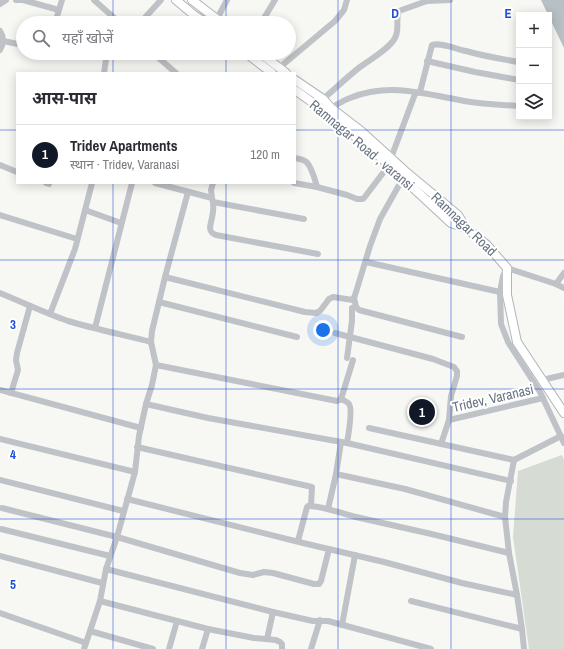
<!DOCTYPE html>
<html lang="hi">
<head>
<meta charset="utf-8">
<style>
  body { margin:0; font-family:"Archivo Narrow","Noto Sans Devanagari",sans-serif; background:#f7f7f7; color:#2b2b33 }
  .controls { position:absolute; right:12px; top:12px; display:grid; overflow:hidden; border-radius:0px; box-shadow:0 2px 10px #0003 }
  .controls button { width:36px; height:36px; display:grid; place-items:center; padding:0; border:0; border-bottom:1px solid #e1e1e2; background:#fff; color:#2b2b33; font:20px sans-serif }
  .you { position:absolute; left:323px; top:330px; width:14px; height:14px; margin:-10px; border:3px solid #fff; border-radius:50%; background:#1a73e8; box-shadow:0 0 0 6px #1a73e833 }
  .badge { display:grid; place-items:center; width:26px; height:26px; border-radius:50%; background:#111827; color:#fff; font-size:13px; font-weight:700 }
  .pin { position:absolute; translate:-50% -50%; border:2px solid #fff; box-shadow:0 1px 4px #0006 }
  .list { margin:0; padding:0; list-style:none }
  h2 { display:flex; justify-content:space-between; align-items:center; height:52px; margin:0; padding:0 16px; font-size:17px }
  h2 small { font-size:13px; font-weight:400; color:#7c7c81 }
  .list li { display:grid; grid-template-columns:26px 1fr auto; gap:12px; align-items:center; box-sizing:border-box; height:60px; padding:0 16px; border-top:1px solid #e1e1e2 }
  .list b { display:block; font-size:15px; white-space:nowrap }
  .list p { margin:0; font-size:13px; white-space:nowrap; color:#7c7c81 }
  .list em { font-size:13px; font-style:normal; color:#7c7c81 }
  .icon { flex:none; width:22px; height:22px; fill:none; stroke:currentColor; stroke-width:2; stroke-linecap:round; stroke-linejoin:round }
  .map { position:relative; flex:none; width:564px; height:649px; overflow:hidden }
  .search { position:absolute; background:#fff; box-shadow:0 2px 10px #0003; left:16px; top:16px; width:280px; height:44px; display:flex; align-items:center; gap:10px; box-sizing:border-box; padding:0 14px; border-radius:22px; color:#7c7c81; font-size:15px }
  .panel { position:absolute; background:#fff; box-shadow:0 2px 10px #0003; left:16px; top:72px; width:280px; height:112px; border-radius:0px }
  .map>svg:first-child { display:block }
  .green { fill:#d6dbd4 }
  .water { fill:#b7c0c5 }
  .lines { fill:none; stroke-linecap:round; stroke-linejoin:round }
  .secondary-casing { stroke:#b1b6ba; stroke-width:10 }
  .minor { stroke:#bfc2c6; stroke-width:6 }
  .secondary { stroke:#fff; stroke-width:8 }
  .grid { fill:none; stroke:#1d4ed8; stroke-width:1; stroke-opacity:0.55 }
  .labels { text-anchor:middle; stroke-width:4; stroke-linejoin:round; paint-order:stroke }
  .street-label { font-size:14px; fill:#697582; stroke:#fff }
  .grid-label { font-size:13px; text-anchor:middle; font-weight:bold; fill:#1d4ed8; stroke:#fff; stroke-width:4; stroke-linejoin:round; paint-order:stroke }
</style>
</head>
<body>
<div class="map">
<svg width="564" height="649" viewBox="0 0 564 649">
  <rect width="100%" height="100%" fill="#f7f7f4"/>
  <polygon class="green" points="562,455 564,460 564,649 529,649 513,537 518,471"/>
  <polygon class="water" points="541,0 564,0 564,48"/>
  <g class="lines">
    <g class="secondary-casing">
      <g id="secondary">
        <polyline points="176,0 194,15 206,23"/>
        <polyline points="192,0 222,23"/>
        <polyline points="246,53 272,73"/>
        <polyline points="260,53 286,73"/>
        <polyline points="295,80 323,99 331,108 361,131 405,171 458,215 466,228 487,245 507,268 507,295 517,342 564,413"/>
        <polyline points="295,90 323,110 380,157 451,223 466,228"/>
      </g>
    </g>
    <g class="minor">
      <polyline points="16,0 23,0 59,10"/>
      <polyline points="94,0 120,23"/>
      <polyline points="0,4 6,0"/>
      <polyline points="217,19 227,0"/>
      <polyline points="55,23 62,0"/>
      <polyline points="140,23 161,0"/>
      <polyline points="261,23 275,0"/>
      <path d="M 0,31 C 4,37 4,43 0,50"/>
      <polyline points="3,41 23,45"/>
      <polyline points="59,53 71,57"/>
      <polyline points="153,53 176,73"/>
      <polyline points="427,61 475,72 519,80"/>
      <polyline points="279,68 335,21 344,10 347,0"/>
      <polyline points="104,73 107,53"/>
      <path d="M 323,99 C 335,89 347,77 360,67 C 371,59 389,49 395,38 C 400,29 395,19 399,11 L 427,1 L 450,0"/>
      <path d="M 331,108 C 338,104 344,100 350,98 C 389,82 426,94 464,101 C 482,104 501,105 519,106"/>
      <path d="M 295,158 C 298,159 302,159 305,161 C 311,164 315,180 317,187"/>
      <path d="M 391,158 L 415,94 L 420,92 L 432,45 C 441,42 456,49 466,51 C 483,56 501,59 519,62"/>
      <polyline points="0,165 17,172"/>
      <polyline points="46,183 49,184"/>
      <path d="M 155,183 L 212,198 C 215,208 212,217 210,227 C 210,232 212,233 216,235 L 318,254"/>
      <polyline points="294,183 317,187 347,195 357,199 362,199 364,198 389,165"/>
      <polyline points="188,192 165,277 152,331 151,342 156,365 152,385 146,404 139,436 135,472 117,537 106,569 100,601 208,629 202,649"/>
      <polyline points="212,198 211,190 213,183"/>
      <polyline points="213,202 304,219"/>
      <polyline points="85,210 121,223"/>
      <polyline points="0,215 77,239"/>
      <polyline points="366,262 500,292"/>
      <polyline points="165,277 305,312 316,313 320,311 329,299 333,297 353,300 354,298 356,292 370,246 380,219 403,178"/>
      <polyline points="556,284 564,273"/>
      <polyline points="564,288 556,284 507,268 503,276 500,292 501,324 508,342 540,392 564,443"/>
      <path d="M 0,293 C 22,302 45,313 68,321 C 95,329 124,335 151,342"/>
      <polyline points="354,298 356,307 359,310 462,337"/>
      <polyline points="159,302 297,337"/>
      <polyline points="50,314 75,249 92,183"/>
      <polyline points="95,328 132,183"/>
      <polyline points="335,333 433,359 454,367 457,371 457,376 451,396 449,420"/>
      <polyline points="347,358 352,321 352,308"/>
      <polyline points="156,365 337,401 340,400 342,396 353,360"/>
      <polyline points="542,380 564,375"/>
      <polyline points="0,390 141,428"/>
      <polyline points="11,393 18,370 16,360 17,353 30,306"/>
      <path d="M 341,399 C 343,400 348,402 349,404 C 353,409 348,437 347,443"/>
      <polyline points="146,404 208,418 347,443 511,481"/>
      <polyline points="369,428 514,460 561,436"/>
      <polyline points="0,439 135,472"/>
      <polyline points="341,442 336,474 405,489 505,517"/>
      <polyline points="441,444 449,420 543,398"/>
      <polyline points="137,447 312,487 311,506"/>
      <polyline points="514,460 506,502 505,517 509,553 517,595 522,629 524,649"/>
      <polyline points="0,480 123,511"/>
      <polyline points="127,499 303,543 384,562 462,583 517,595"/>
      <polyline points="2,508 117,537 240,573 253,575 264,572 273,573 314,584 319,584 321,581 329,549"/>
      <polyline points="328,509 336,474"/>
      <polyline points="1,529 110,556"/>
      <path d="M 298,541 L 307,507 L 308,506 C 320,505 343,514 356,517 C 407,528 458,540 509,553"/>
      <polyline points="0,556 102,583"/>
      <polyline points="106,569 273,612 304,619 313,621 328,621 431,649"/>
      <polyline points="411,601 522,629"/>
      <polyline points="0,613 86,643"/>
      <polyline points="342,625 355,555"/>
      <polyline points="208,629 254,638 276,640 280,642 282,644 282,649"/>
      <polyline points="90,631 153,649"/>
      <polyline points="267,639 273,612"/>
      <polyline points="84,649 100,601"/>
      <polyline points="169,649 177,621"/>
      <polyline points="311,649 320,620"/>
    </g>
    <use href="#secondary" class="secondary"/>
  </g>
  <path class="grid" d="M 113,0 L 113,23M 226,0 L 226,23M 338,0 L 338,649M 451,0 L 451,649M 113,53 L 113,73M 226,53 L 226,73M 0,130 L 17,130M 295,130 L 564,130M 113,183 L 113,649M 226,183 L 226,649M 0,260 L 564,260M 0,389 L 564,389M 0,519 L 564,519"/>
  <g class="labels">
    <g class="street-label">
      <text transform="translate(362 145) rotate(40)" y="5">Ramnagar Road , varansi</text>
      <text transform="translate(464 224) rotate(44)" y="5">Ramnagar Road</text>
      <text transform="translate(493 398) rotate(-13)" y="5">Tridev, Varanasi</text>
    </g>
  </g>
  <g class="grid-label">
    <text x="395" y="18">D</text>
    <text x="508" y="18">E</text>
    <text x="13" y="329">3</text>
    <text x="13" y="459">4</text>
    <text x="13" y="589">5</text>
  </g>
</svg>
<div class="controls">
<button>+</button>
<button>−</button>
<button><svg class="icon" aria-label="layers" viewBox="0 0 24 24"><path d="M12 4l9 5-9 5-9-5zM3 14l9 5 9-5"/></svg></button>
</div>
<div class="you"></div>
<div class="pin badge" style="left:422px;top:412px">1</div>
<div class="search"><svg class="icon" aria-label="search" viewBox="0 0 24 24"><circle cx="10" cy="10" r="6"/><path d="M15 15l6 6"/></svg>यहाँ खोजें</div>
<section class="panel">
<h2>आस-पास<small></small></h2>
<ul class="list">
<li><span class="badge">1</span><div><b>Tridev Apartments</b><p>स्थान · Tridev, Varanasi</p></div><em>120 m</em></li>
</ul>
</section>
</div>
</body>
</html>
